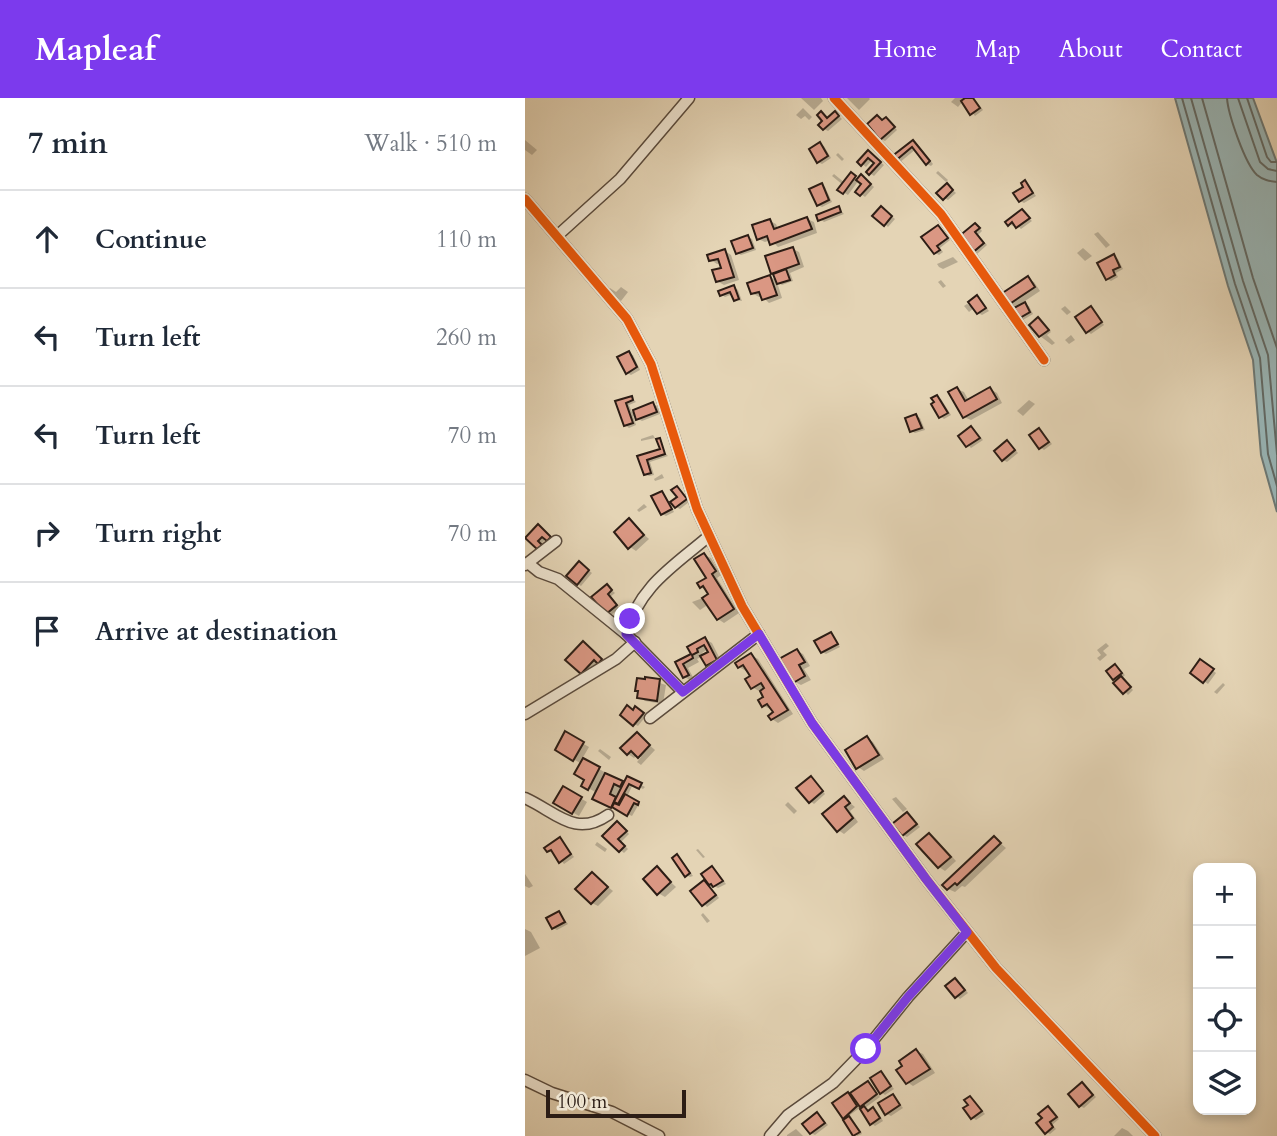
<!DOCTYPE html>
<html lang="en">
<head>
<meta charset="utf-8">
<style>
  body { margin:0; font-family:Cardo,serif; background:#f6f6f7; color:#1f2937 }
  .controls { position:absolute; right:21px; bottom:21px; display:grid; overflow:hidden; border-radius:14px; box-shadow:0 4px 10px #0003 }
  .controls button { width:63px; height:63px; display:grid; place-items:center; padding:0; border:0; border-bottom:2px solid #e0e1e3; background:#fff; color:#1f2937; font:35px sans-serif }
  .scale { position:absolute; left:21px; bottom:18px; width:140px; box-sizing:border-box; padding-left:7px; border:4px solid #2c1d15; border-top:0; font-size:19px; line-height:24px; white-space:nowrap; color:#2c1d15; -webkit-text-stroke:5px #ede3cf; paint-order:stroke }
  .stop { position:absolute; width:21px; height:21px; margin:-16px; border:5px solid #7c3aed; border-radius:50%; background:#fff }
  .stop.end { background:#7c3aed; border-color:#fff; box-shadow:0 2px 7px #0008 }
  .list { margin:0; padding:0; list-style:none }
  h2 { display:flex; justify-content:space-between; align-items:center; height:91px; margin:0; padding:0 28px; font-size:30px }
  h2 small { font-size:23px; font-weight:400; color:#747a83 }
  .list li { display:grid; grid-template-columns:46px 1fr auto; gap:21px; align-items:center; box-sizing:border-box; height:98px; padding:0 28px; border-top:2px solid #e0e1e3 }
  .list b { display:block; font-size:26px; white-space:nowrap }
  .list em { font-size:23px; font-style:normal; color:#747a83 }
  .icon { flex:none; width:38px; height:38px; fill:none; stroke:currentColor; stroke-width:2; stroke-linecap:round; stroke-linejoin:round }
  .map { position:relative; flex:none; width:752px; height:1038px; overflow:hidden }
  header { display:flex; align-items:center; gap:42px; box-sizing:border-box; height:98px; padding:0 35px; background:#7c3aed; color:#fff }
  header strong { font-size:33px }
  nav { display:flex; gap:38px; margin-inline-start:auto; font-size:24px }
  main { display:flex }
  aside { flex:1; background:#fff }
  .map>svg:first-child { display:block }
  .water { fill:#99b6b7; stroke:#6d7976; stroke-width:2 }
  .shadow { fill:#0003; fill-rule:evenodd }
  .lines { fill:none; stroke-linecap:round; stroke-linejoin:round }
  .shore { stroke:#626a66; stroke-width:2 }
  .building { fill:#da9783; stroke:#2c1d15; stroke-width:2 }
  .minor-casing { stroke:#5a4b3d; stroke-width:13 }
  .minor { stroke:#ede3cf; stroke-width:10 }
  .cycleway-casing { stroke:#ede3cf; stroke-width:13 }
  .cycleway { stroke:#e8590c; stroke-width:9 }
  .route { stroke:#7c3aed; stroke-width:9 }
</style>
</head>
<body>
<header>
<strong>Mapleaf</strong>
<nav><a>Home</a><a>Map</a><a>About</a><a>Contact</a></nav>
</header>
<main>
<aside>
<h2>7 min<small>Walk · 510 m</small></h2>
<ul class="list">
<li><svg class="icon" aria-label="ahead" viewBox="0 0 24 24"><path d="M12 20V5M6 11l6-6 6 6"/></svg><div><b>Continue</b></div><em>110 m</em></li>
<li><svg class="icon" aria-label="left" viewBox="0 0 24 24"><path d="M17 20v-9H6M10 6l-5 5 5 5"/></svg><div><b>Turn left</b></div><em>260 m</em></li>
<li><svg class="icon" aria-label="left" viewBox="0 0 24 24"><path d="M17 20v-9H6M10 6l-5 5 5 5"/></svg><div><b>Turn left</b></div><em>70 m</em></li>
<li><svg class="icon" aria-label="right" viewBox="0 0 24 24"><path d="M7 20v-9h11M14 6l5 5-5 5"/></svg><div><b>Turn right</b></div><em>70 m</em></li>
<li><svg class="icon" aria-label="arrive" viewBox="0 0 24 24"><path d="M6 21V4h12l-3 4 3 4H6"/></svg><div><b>Arrive at destination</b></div></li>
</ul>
</aside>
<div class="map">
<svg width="752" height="1038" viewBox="0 0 752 1038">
  <rect width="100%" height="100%" fill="#e4d4b5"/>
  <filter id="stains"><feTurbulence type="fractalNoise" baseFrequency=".00286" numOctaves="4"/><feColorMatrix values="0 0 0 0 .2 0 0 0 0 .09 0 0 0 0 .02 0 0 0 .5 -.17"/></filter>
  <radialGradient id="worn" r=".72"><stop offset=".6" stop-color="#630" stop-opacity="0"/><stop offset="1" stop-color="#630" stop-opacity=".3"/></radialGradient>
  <polygon class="water" points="650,0 728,0 752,65 752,414 736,357 728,262 703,188"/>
  <g class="shadow">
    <polygon points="276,0 296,0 298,3 289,12"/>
    <polygon points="322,0 344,0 345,1 334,12"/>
    <polygon points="430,0 449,0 458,12 450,18 438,3 433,9 429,6 426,4"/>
    <polygon points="278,10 287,19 284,22 280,18 276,21 271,17"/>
    <polygon points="297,15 303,21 314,18 317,21 303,33 299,31 300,24"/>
    <polygon points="353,19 359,24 365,24 372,32 360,43 356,41"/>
    <polygon points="0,42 12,52 7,57 0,52"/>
    <polygon points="389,44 392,46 408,66 406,68 402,66 391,51 374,65 370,62"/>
    <polygon points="295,46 299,48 306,60 297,66 293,64"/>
    <polygon points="313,55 319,61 317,63 311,57"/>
    <polygon points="347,57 359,67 349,78 343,74 352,65 348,61 341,69 335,64"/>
    <polygon points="413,73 423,82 421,84 411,75"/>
    <polygon points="309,76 320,85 326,77 334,82 323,97 315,92 318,87 307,78"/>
    <polygon points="340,81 349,89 340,99 332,93"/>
    <polygon points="500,84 511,98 499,105 495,103 501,90"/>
    <polygon points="297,87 300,89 307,104 297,109 293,107"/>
    <polygon points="422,87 431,95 423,102 419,100"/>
    <polygon points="313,110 319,116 299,124 295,121"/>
    <polygon points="360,113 370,121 363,129 360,126"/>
    <polygon points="497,113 507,123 496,131 491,126 488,128 484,126"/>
    <polygon points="282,121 289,124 292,135 253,149 246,142 240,144 233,141 245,123 251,126 253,131"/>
    <polygon points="413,129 425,142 415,150 418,154 414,157 410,155"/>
    <polygon points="454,129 457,133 453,137 462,147 452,156 436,139"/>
    <polygon points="573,134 585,147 581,150 569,136"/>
    <polygon points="223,139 227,141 231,152 216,157 212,155"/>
    <polygon points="558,150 567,158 560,163 552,155"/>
    <polygon points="268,151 274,154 279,169 265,175 268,183 257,187 252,184 257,200 244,205 237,198 234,199 227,195 245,179 253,183 248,175"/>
    <polygon points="200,153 206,157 214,182 199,187 192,183 198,171 196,165 192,166 186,162"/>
    <polygon points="589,158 593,161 598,171 591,175 593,179 586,183 582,181"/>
    <polygon points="428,159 433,164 418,171 414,169 412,166"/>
    <polygon points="503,181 509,184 515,193 497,205 504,208 508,216 498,222 494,219 492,211 484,206"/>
    <polygon points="416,182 421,188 418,190 413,184"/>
    <polygon points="96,189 103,194 96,203 83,193 85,190 91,194"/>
    <polygon points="209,189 213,192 217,203 210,202 208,196 200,199 196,196"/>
    <polygon points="452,199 464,213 457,217 453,215"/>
    <polygon points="442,206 449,210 444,214 439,208"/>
    <polygon points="540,208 546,214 542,217 536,211"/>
    <polygon points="566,210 579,227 566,236 562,233"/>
    <polygon points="514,221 526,234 522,237 530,245 527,247 515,238"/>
    <polygon points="546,237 550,242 544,246 540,242"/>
    <polygon points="104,255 108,257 115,272 106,277 102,275"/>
    <polygon points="432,291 439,294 444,303 465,291 472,295 477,305 446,322 439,319"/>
    <polygon points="106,299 111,304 104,307 107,314 128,306 132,308 135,316 117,323 108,318 111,327 104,330 100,327 92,305"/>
    <polygon points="412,299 416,301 426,317 419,321 415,318"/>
    <polygon points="504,302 510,306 498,318 492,313"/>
    <polygon points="391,318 395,320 400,332 390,335 386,333"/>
    <polygon points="446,330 458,342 446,350 435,338"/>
    <polygon points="514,332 527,346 519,352 515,349"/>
    <polygon points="128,337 130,340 116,343 116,341"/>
    <polygon points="486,347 493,355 482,364 478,362"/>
    <polygon points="137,352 143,358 125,364 129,377 124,378 120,376 115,359"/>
    <polygon points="137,376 139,380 130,383 129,381"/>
    <polygon points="152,390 164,404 155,411 151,409 154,399"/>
    <polygon points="137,395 140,397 149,414 141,418 137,416"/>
    <polygon points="119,406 122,409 114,414 112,412"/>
    <polygon points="104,423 124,441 111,453 105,449"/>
    <polygon points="17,431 29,442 27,444 21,441 16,446 3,440"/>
    <polygon points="179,457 186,460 196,477 192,480 214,515 199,525 193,521 184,506 175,512 167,504 186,497 176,489 183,480"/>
    <polygon points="58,468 67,475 56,488 53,486"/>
    <polygon points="82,488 90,495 85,499 94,510 86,517 82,515"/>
    <polygon points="306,536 315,549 301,556 297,554"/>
    <path d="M 180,541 L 187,545 L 197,565 L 188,570 L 182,566 L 178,558 L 172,561 L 174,564 L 163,570 L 169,581 L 166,583 L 160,579 L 152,565 L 168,556 L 164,550 ZM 183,551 L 185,555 L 179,558 L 177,555 Z"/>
    <polygon points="581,545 584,548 578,553 582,557 575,563 572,560 576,557 572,552"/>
    <polygon points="64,549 82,566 63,579 43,562"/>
    <polygon points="272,553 278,556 285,568 279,571 286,582 276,587 270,584"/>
    <polygon points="226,557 233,561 268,616 253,625 247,621 250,615 247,610 245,611 239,608 241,599 236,592 234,593 227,589 227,579 223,572 221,573 214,569"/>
    <polygon points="680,566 691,575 683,586 667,575"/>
    <polygon points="590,568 600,577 597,580 608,592 603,597 589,581"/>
    <polygon points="122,581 141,587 138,606 120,603 114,599"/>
    <polygon points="698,585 700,587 692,596 689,594"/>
    <polygon points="108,613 114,613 121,618 113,628 109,626"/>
    <polygon points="41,636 64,649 57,661 100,686 103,680 120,689 118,691 108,686 102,699 117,708 114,706 107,718 76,704 72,695 58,687 61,682 57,666 32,652"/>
    <polygon points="112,636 130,652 116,667 112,664 116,659 112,657 109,660 103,656"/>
    <polygon points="342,640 348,644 359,661 339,673 333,669"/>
    <polygon points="75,651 86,659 84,662 73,653"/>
    <polygon points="290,683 300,696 289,706 285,703"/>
    <polygon points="38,690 62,704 54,718 30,704"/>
    <polygon points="371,699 382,711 378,714 367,701"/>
    <polygon points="319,700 330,709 325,713 333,724 319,736 313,732"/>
    <polygon points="263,704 272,713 269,716 260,707"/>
    <polygon points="382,716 395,729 382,739 378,737"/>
    <polygon points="96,727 104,736 96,744 103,751 99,755 79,738"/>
    <polygon points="404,737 411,741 431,763 420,773 414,769"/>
    <polygon points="469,740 481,750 440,789 437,788 430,794 423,791"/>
    <polygon points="35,741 49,759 39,766 29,754 23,753"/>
    <polygon points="72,744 82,751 80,754 70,747"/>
    <polygon points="173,751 180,759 178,760 171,752"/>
    <polygon points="152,758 156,761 168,778 165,779 161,777"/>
    <polygon points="188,770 201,786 193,790 189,788 186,790 194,800 182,809 167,793 182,782"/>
    <polygon points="132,771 151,789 140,799 133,795"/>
    <polygon points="0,776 8,788 4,790 0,788"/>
    <polygon points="67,776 88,793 73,808 67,805"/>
    <polygon points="34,815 43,826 32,832 28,830"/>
    <polygon points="178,815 185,823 182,825 176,817"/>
    <polygon points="0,831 6,834 15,850 0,858"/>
    <polygon points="434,884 443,895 435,901 423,889"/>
    <polygon points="391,953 398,956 410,975 388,988 382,984"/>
    <polygon points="356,975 369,991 360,997 356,994"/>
    <polygon points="343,985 355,999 340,1010 344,1014 348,1011 352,1013 358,1023 350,1028 346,1025 336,1009 325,1017 337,1036 332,1038 310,1005"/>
    <polygon points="557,986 571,999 559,1010 555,1008"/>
    <polygon points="368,998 378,1010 366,1018 362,1016"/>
    <polygon points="446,1000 460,1016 451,1022 448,1020"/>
    <polygon points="523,1010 534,1021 527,1027 531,1031 525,1036 521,1034 519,1021"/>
    <polygon points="293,1016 303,1027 290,1037 286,1035"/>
    <polygon points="597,1030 603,1033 608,1038 589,1038"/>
    <polygon points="271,1031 278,1038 262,1038 262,1037"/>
  </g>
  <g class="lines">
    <g class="shore">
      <polyline points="657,0 710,186 735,260 743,356 752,388"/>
      <polyline points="666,0 718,183 743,257 752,356"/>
      <polyline points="677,0 728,180 752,250"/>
      <path d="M 702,0 C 703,16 720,66 732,77 C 738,82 744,83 752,84"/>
      <polyline points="713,0 735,64 743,71 752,73"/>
      <polyline points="722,0 742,59 746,64 752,64"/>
    </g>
  </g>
  <g class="building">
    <polygon points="440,0 448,0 455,10 445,17 436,3"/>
    <polygon points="296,13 302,20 310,13 314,18 298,32 293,27 297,23 292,17"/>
    <polygon points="352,17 357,22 361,19 370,29 355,42 342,26"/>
    <polygon points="388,42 405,63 401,67 387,49 369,64 366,59"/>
    <polygon points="295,44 303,58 292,65 284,51"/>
    <polygon points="343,52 356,64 344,77 341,74 349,65 343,60 336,68 332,64"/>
    <polygon points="326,74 331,78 318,96 312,92"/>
    <polygon points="336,76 346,86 335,98 330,94 336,86 331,82"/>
    <polygon points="500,82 508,95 494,104 488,95 498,89 496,85"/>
    <polygon points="297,85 304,102 292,108 284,91"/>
    <polygon points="422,85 428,92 418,102 411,95"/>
    <polygon points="314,108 316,114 293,123 291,117"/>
    <polygon points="356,108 367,118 359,128 347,118"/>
    <polygon points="497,111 505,120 491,130 487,124 483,128 480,124"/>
    <polygon points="282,119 287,131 245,147 242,138 232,142 227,127 245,121 249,131"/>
    <polygon points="450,125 455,130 450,134 459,145 447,155 433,139"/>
    <polygon points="413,127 423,140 412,148 415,152 409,156 396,139"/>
    <polygon points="223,137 228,150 211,156 206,143"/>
    <polygon points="268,149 274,166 246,176 240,158"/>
    <polygon points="200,151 209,179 191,184 187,172 196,170 193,161 184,163 182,157"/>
    <polygon points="589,156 595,169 588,172 590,177 581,182 572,165"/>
    <polygon points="261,171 265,182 252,186 248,176"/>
    <polygon points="245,177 252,197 237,202 234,194 226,196 222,185"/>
    <polygon points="503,178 510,189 483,207 476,196"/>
    <polygon points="209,187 214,201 209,203 205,194 195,198 193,193"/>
    <polygon points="452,197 461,210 452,216 443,204"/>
    <polygon points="500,204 505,214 493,221 487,211"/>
    <polygon points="566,208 577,224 561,235 550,219"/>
    <polygon points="513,219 524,232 514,239 504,227"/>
    <polygon points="104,253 112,269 101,276 92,259"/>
    <polygon points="432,289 440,303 465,289 472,301 438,320 423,294"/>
    <polygon points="412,297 423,315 414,320 406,306 409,304 406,300"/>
    <polygon points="107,298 108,302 101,305 108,325 99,328 90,303"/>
    <polygon points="128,304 132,314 111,322 108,312"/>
    <polygon points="391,316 397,330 385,334 380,320"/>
    <polygon points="446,328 455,340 441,349 433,338"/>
    <polygon points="514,330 524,344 514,351 504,337"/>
    <polygon points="135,340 140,356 122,362 126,375 119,377 112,358 135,351 131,341"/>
    <polygon points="482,342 490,352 477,363 469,353"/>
    <polygon points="152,388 162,401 150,410 145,404 152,399 146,392"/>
    <polygon points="137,393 147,411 136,417 126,398"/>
    <polygon points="104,420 119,437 103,451 89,434"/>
    <polygon points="13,426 26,439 22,443 17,439 13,443 19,449 14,453 0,440"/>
    <polygon points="179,455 191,473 187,476 209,511 192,522 177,500 183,496 178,488 175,490 172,485 181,480 169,461"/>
    <polygon points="54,463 64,472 52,487 41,478"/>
    <polygon points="82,486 87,492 83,496 92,507 81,516 66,499"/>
    <polygon points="306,534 313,546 296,555 289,543"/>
    <polygon points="180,539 192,562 181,568 175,558 183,554 179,547 172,551 173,554 167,557 168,560 158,566 164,577 158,580 150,564 166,556 162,549"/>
    <polygon points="58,543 77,561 73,566 69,562 56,576 40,562"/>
    <polygon points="272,551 280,564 274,567 280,578 268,585 254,561"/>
    <polygon points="226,555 263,612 246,622 243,618 248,614 242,606 237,609 233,602 238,599 235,593 239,590 236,585 226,591 220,581 225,578 218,567 213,570 210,565"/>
    <polygon points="675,561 689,571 678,585 665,575"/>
    <polygon points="590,566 597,575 588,582 581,573"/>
    <polygon points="596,578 606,589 598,596 588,585"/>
    <polygon points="120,579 135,581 132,603 112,600 113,593 110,593 112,580 120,581"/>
    <polygon points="102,607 108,612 110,608 119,615 108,628 95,617"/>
    <polygon points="40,633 59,644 48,663 30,652"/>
    <polygon points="112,634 125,647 113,660 106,653 102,657 95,650"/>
    <polygon points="342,638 354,657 331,671 320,652"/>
    <polygon points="58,660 75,669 63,692 56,688 59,682 49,676"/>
    <polygon points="80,675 98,683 95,689 89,686 85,696 91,699 86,710 67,701"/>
    <polygon points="102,678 117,685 114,691 104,686 93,706 89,704"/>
    <polygon points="286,678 298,693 284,705 271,690"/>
    <polygon points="38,688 57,699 47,716 28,705"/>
    <polygon points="100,696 114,704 113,707 109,705 102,718 87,709 89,705 94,707"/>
    <polygon points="319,698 325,705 320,709 328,720 312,734 297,716"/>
    <polygon points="382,714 392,726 377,738 367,726"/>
    <polygon points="92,723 102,733 93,741 100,748 94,754 77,738"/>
    <polygon points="404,735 426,759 413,770 391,746"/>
    <polygon points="469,738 476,745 432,787 430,785 422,792 417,787"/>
    <polygon points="35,739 46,756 34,765 26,752 22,754 19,750"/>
    <polygon points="152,756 165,775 160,779 147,760"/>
    <polygon points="132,768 146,784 132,797 118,781"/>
    <polygon points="187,768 198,783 188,789 186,786 184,787 176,776"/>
    <polygon points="67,774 83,789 66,806 50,791"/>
    <polygon points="179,782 191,797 177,808 165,793"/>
    <polygon points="34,813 40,824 27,831 21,820"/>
    <polygon points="430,880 440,892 430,900 420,888"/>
    <polygon points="391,951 405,971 381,986 371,972 377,968 374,963"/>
    <polygon points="356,973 366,988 355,996 345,980"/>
    <polygon points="343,983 352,996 335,1009 325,995"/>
    <polygon points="557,984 568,997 554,1009 543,996"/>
    <polygon points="323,994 332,1008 318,1021 307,1005"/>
    <polygon points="368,996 375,1007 360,1017 353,1005"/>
    <polygon points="445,998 457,1013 446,1021 438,1010 443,1007 439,1002"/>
    <polygon points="339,1008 343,1013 348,1009 355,1020 345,1027 335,1011"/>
    <polygon points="523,1008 532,1019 525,1024 528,1029 520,1036 511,1025 517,1020 513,1016"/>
    <polygon points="292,1014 300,1025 285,1036 277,1026"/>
    <polygon points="324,1018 335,1034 328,1038 318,1022"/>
  </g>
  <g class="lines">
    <g class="minor-casing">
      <g id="minor">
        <polyline points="309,0 416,116 519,262"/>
        <polyline points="0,101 102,221 126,266 172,411 217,508 287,625 401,781 471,870 630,1038"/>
        <polyline points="32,138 95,81 164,0"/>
        <polyline points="3,465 14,474 33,481 101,536 158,594"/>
        <polyline points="0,467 31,443"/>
        <path d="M 101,536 C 114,488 149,468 184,438"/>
        <polyline points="0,616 91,561 110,544"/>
        <polyline points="125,620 234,536"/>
        <path d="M 0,700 C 31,714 50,740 83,717"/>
        <polyline points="0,982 27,995 87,1014 134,1038"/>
        <polyline points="245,1038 263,1017 308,985 341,951 383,899 442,834"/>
      </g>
    </g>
    <use href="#minor" class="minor"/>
    <g class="cycleway-casing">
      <g id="cycleway">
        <polyline points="309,0 416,116 519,262"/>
        <polyline points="0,101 102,221 126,266 172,411 217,508 287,625 401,781 471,870 630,1038"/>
      </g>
    </g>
    <use href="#cycleway" class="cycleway"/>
  </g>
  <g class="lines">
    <polyline class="route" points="105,521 101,536 158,594 234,536 287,625 401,781 442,834 383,899 341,951"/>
  </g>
  <rect width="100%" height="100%" filter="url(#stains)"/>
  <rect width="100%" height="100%" fill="url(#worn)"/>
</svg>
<div class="controls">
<button>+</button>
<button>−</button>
<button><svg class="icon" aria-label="locate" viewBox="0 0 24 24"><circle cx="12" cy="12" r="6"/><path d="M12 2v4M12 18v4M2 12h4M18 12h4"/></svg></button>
<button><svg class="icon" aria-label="layers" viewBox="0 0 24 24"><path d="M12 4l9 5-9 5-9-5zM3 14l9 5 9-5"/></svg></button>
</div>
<div class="scale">100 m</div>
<div class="stop" style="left:341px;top:951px"></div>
<div class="stop end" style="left:105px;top:521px"></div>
</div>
</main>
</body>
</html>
